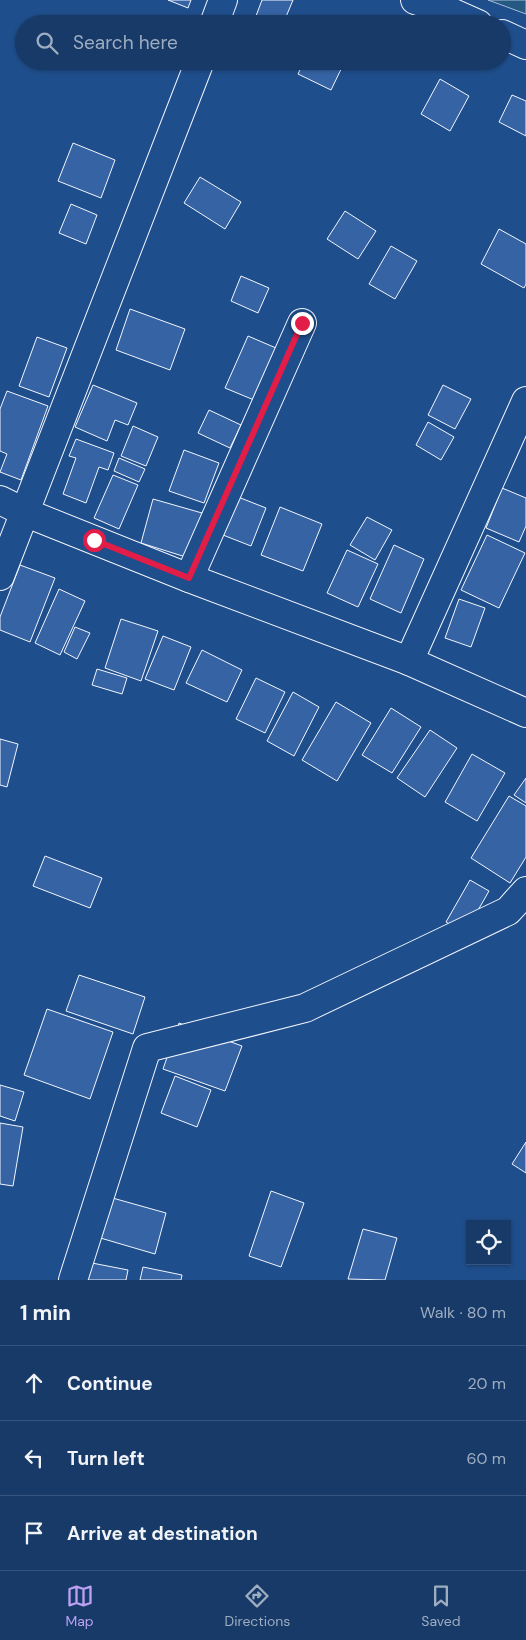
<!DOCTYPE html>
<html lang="en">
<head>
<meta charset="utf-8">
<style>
  body { margin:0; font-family:"DM Sans",sans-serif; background:#20416f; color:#f1f3f6 }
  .controls { position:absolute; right:15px; bottom:15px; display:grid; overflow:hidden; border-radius:0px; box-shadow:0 1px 4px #0004 }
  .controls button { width:45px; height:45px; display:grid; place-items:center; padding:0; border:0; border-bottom:1px solid #36547d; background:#173a69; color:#f1f3f6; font:25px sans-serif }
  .stop { position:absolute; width:15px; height:15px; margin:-11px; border:4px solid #e11d48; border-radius:50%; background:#fff }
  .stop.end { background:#e11d48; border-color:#fff; box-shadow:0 1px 5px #0008 }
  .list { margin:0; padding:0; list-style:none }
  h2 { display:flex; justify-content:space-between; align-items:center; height:65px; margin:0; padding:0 20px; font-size:21px }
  h2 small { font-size:16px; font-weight:400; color:#9eadc0 }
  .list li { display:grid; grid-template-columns:32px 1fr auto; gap:15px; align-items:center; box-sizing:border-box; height:75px; padding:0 20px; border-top:1px solid #36547d }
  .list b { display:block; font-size:19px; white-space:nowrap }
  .list em { font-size:16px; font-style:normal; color:#9eadc0 }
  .icon { flex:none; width:28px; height:28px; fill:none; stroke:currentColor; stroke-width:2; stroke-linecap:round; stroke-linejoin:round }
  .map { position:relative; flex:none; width:526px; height:1280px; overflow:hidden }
  .search { position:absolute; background:#173a69; box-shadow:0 1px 4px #0004; left:15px; right:15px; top:15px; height:55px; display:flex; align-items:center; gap:12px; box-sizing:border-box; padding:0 18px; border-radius:28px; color:#9eadc0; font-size:19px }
  .sheet { height:290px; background:#173a69 }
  nav { display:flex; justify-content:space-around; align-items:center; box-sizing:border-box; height:70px; border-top:1px solid #36547d; background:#173a69; font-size:14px; color:#9eadc0 }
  nav a { display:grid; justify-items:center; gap:2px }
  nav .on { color:#bca0f2 }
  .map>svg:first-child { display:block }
  .garden { fill:#245a82; stroke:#a8bbd7 }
  .building { fill:#3563a3; stroke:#f2f6ff }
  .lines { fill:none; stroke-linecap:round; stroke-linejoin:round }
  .minor-casing { stroke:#f2f6ff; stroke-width:30 }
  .tertiary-casing { stroke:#f2f6ff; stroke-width:30 }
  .minor { stroke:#1f4e8c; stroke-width:28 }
  .tertiary { stroke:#1f4e8c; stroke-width:28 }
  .route { stroke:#e11d48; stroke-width:6 }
</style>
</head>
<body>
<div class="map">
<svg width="526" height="1280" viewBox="0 0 526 1280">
  <rect width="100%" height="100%" fill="#1f4e8c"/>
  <polygon class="garden" points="488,0 526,0 526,14"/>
  <g class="building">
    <polygon points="168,0 191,0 188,8"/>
    <polygon points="262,0 293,0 283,24 274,24 256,16"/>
    <polygon points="304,61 345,61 331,90 298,74"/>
    <polygon points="440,79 469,96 450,131 421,114"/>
    <polygon points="512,95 526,101 526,136 499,122"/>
    <polygon points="73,143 115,160 101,198 58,181"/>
    <polygon points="200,177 241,202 225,229 184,203"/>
    <polygon points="71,204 97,215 86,244 59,233"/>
    <polygon points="345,211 376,231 358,259 327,239"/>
    <polygon points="499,229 526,244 526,284 524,288 481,264"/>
    <polygon points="391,246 417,261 395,299 369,284"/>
    <polygon points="241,276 269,288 258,313 231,301"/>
    <polygon points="130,309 185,329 170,370 116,350"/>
    <polygon points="248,336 276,348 254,400 225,388"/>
    <polygon points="37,337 67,348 49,397 19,386"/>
    <polygon points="93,385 137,403 128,425 115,420 107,441 75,427"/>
    <polygon points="443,385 471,399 455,429 428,415"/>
    <polygon points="7,391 48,406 21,480 0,472 7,454 0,451 0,409"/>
    <polygon points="209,410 241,425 230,448 198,433"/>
    <polygon points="428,422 454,437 441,460 416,445"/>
    <polygon points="133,426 158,437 146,466 121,456"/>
    <polygon points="76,439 114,453 108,470 99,467 86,503 63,494 76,458 69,456"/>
    <polygon points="184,450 219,463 204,503 169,491"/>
    <polygon points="119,458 145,469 139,482 114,471"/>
    <polygon points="113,475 138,485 119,529 94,518"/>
    <polygon points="502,488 526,498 526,526 519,542 486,528"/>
    <polygon points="238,497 266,508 251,546 223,535"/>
    <polygon points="153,499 202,513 189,558 141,543"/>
    <polygon points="280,507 322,524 303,571 261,555"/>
    <polygon points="367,517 392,530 375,560 350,545"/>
    <polygon points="487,535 525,553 499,608 461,590"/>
    <polygon points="394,545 424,559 401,613 370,599"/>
    <polygon points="347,550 378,564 358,607 327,593"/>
    <polygon points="20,565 55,578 30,642 0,630 0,617"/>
    <polygon points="59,589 85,601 60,655 35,643"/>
    <polygon points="459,599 485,608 471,647 445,638"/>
    <polygon points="121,619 158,631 141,681 105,668"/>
    <polygon points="75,627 90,633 77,659 64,652"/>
    <polygon points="163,636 191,647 174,690 145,679"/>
    <polygon points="202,650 242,670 227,702 186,683"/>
    <polygon points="97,669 127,678 122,694 92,685"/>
    <polygon points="256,678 285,692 265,733 236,719"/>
    <polygon points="293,692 319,707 294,756 267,741"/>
    <polygon points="336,702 371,723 337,781 302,760"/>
    <polygon points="391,708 421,727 392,773 362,755"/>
    <polygon points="430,730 457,748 425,797 397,778"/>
    <polygon points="0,739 18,744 7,787 0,785"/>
    <polygon points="472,754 505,773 477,821 445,802"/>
    <polygon points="526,778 526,803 514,795"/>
    <polygon points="509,796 526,806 526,857 510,883 471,858"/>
    <polygon points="45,856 102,878 90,908 33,886"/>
    <polygon points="470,880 489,891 465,933 446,922"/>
    <polygon points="79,975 145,997 133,1034 66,1011"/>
    <polygon points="47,1009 113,1032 90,1099 24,1075"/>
    <polygon points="179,1023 242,1046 225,1091 163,1069"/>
    <polygon points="175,1076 211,1090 197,1127 161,1113"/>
    <polygon points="0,1085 24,1092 15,1121 0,1116"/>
    <polygon points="0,1123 23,1127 13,1186 0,1184"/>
    <polygon points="526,1142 526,1173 512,1164"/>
    <polygon points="271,1191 304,1203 281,1267 249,1256"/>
    <polygon points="109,1197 166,1213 155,1254 97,1237"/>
    <polygon points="363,1229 397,1238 385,1280 348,1279"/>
    <polygon points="92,1263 128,1270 126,1280 88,1280"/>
    <polygon points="143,1267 182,1275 181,1280 140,1280"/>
  </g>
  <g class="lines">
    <g class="minor-casing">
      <g id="minor">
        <polyline points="415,0 451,12 478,24"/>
        <polyline points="214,24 223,0"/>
        <polyline points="502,34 526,45"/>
        <polyline points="0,576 200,61"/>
        <polyline points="189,578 302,323"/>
        <polyline points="409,661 526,401"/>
        <polyline points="73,1280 147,1048 305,1008 508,911 526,891"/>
      </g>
    </g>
    <g class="tertiary-casing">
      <polyline id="tertiary" points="0,500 24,512 189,578 409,661 526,713"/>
    </g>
    <use href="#minor" class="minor"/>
    <use href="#tertiary" class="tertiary"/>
  </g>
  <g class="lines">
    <polyline class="route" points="94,540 189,578 302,323"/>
  </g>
</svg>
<div class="controls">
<button><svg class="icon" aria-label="locate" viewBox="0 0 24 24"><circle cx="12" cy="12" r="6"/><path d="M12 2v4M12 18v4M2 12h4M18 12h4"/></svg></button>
</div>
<div class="stop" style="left:94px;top:540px"></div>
<div class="stop end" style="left:302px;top:323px"></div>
<div class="search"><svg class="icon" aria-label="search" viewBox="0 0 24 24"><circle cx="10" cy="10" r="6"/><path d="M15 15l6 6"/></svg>Search here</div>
</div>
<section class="sheet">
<h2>1 min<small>Walk · 80 m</small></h2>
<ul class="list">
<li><svg class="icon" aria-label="ahead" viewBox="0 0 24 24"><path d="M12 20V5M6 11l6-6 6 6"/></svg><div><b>Continue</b></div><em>20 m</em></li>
<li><svg class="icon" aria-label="left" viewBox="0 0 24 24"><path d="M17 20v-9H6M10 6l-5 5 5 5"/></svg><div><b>Turn left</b></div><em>60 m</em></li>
<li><svg class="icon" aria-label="arrive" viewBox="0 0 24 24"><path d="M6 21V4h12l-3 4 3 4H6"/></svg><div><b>Arrive at destination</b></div></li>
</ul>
</section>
<nav>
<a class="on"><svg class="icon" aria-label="map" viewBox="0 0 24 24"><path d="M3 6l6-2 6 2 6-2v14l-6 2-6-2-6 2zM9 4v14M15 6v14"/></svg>Map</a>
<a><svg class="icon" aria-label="directions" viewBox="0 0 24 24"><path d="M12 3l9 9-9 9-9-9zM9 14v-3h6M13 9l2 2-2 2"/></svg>Directions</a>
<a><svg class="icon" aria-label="saved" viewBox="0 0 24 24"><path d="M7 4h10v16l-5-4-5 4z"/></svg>Saved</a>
</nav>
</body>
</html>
